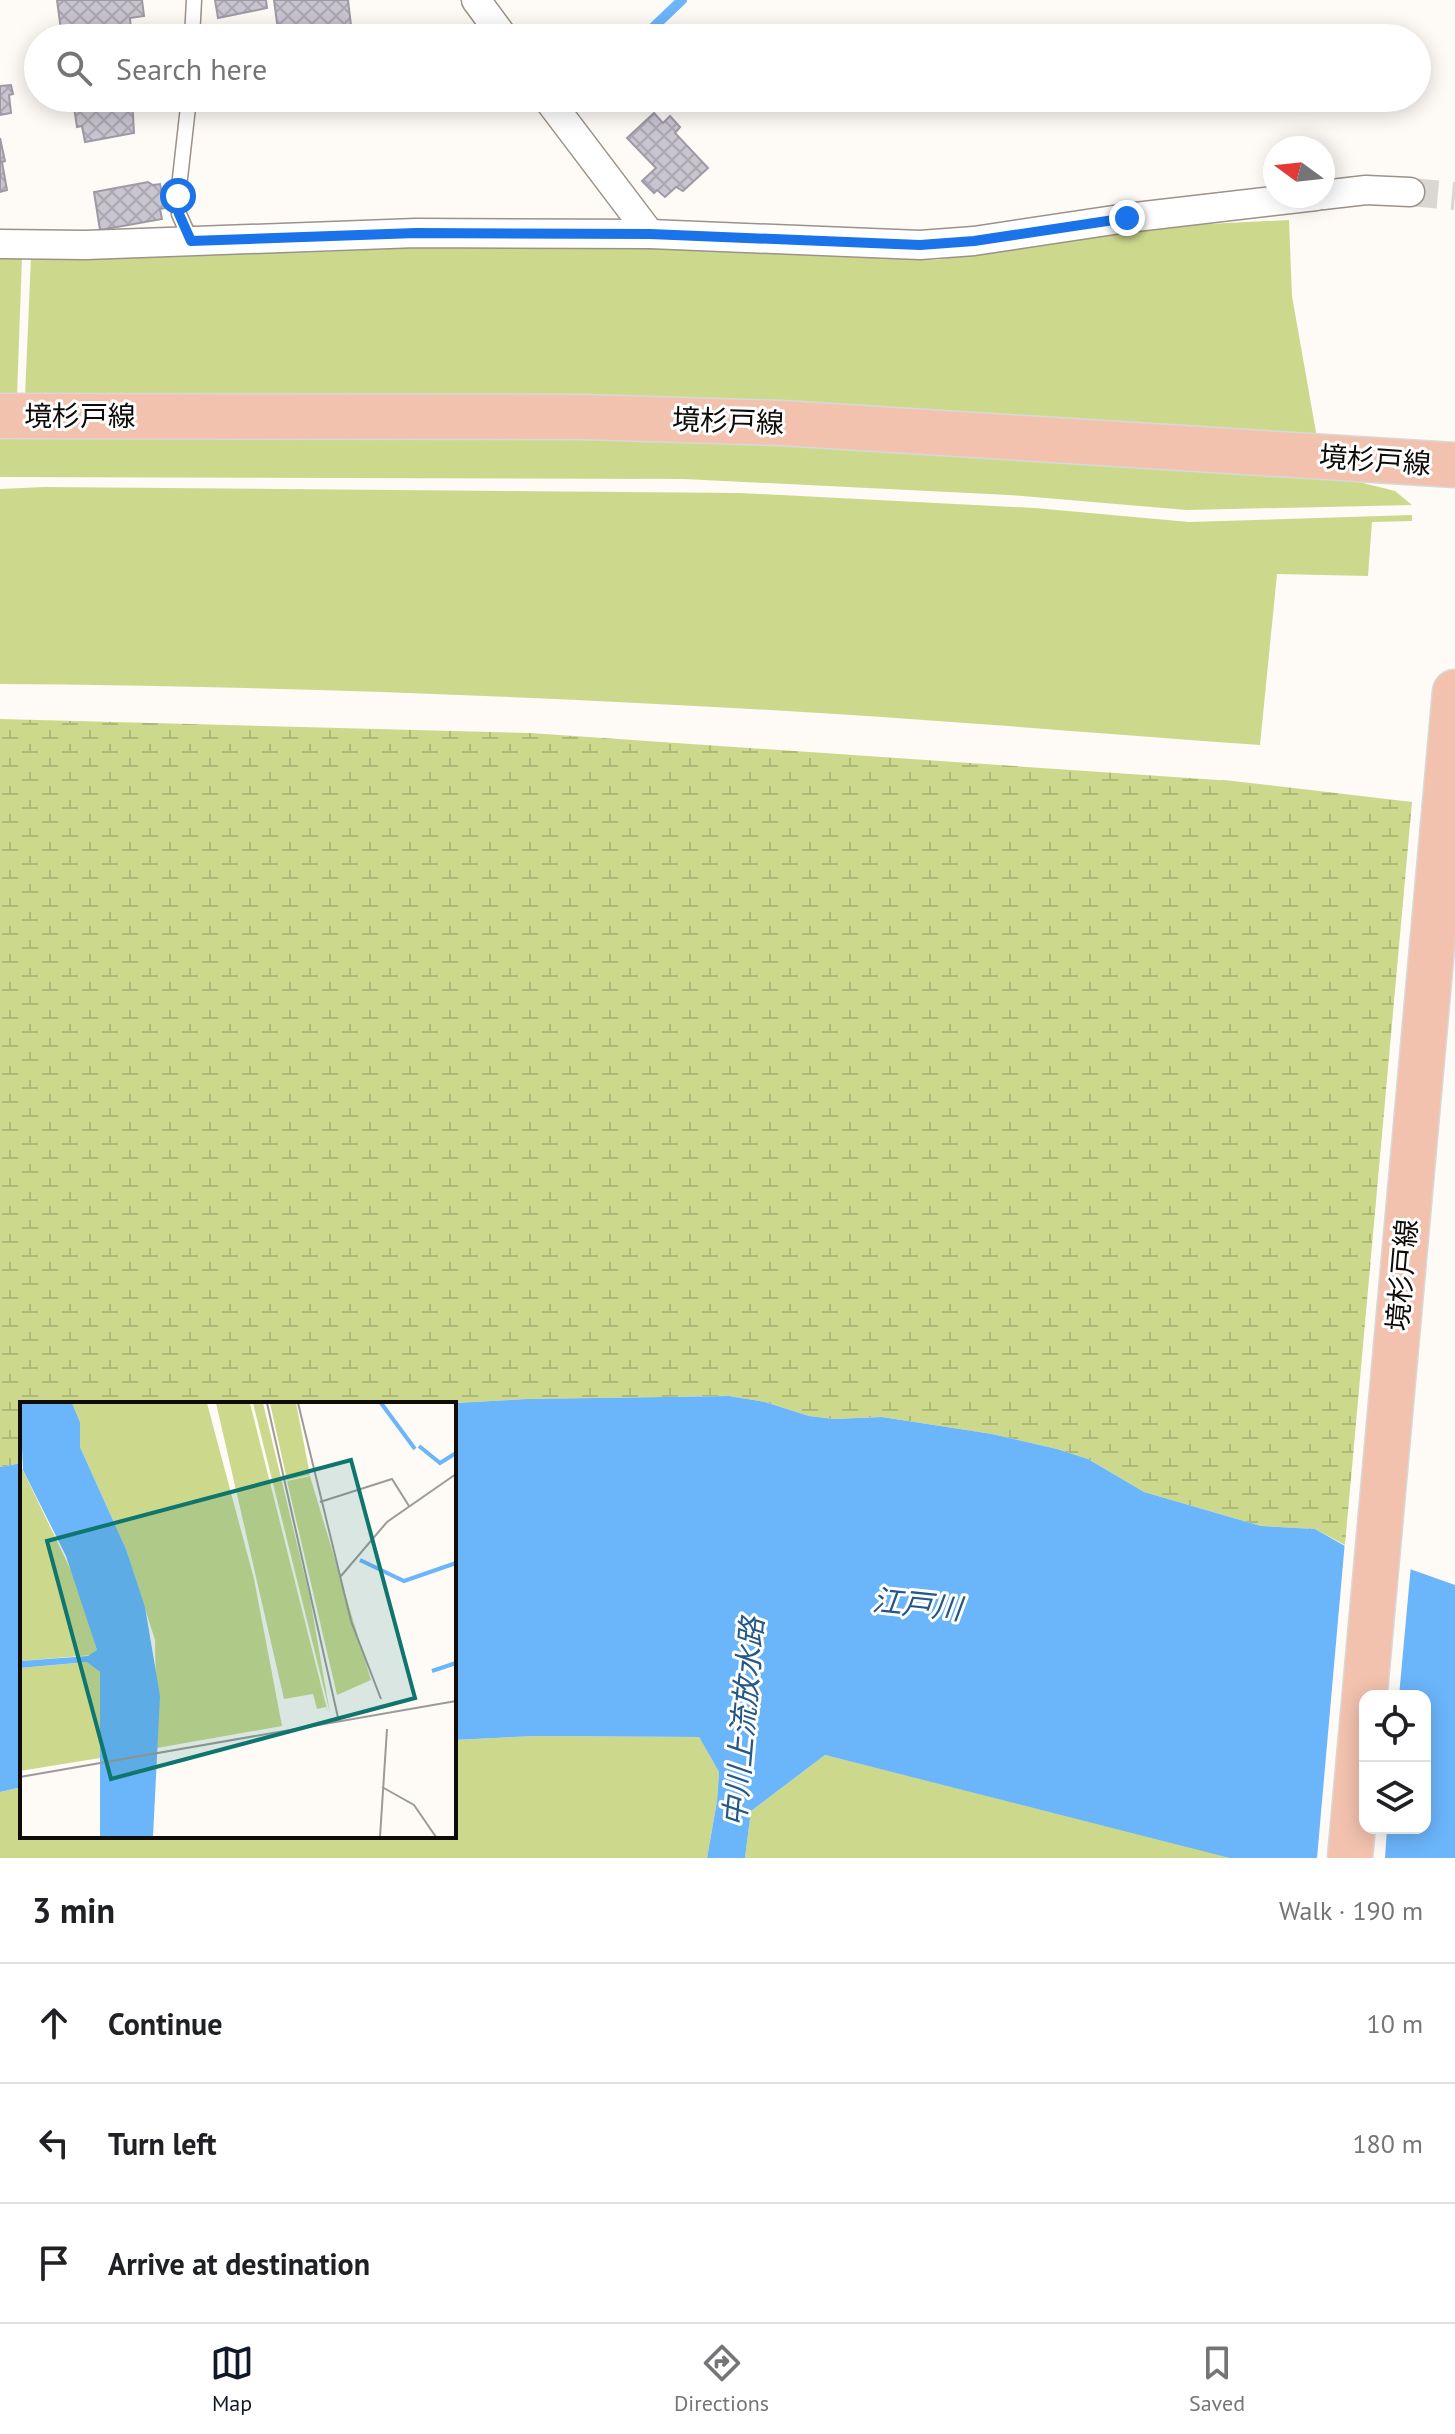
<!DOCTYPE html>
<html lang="en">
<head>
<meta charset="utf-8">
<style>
  body { margin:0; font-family:"PT Sans","Noto Sans JP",sans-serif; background:#f6f6f6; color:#202124 }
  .controls { position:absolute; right:24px; bottom:24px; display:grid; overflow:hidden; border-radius:16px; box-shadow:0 4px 20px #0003 }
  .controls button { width:72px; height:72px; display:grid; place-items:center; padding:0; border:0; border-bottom:2px solid #e0e0e0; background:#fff; color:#202124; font:40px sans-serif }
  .compass { position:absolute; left:1263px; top:136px; width:72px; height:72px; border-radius:50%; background:#fff; box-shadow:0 4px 20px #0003; rotate:285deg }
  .stop { position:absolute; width:24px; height:24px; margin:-18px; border:6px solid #1a73e8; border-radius:50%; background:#fff }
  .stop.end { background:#1a73e8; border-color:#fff; box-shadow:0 2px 8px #0008 }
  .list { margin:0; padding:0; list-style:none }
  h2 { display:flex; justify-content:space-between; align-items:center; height:104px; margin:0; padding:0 32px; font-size:34px }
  h2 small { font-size:26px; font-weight:400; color:#757577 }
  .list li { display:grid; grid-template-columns:52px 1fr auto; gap:24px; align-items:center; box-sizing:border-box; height:120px; padding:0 32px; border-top:2px solid #e0e0e0 }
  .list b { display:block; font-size:30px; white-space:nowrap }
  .list em { font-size:26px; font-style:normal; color:#757577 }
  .icon { flex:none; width:44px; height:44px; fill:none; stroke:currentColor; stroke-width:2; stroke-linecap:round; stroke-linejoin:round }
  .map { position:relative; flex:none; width:1455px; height:1858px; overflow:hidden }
  .search { position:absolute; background:#fff; box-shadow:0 4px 20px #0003; left:24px; right:24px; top:24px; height:88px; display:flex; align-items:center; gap:20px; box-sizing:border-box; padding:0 28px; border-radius:44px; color:#757577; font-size:30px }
  .sheet { height:464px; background:#fff }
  nav { display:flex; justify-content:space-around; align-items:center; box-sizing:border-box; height:112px; border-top:2px solid #e0e0e0; background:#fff; font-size:22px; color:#757577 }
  nav a { display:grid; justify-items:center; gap:4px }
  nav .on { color:#111827 }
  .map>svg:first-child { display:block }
  .grass { fill:#ccd98d }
  .wetland { fill:url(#wetland-marsh) }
  .water { fill:#6bb5fb; fill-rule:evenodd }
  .pier { fill:#fefaf6 }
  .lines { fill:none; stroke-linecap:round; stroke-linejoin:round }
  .stream { stroke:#6bb5fb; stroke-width:10 }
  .building { fill:url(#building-cross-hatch); stroke:#9d9aa5; stroke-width:2 }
  .street-tunnel { stroke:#dad6d2; stroke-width:28; stroke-dasharray:28 14; stroke-linecap:butt }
  .lane-casing { stroke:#9b9289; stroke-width:17 }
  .street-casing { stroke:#9b9289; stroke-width:31 }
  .primary-casing { stroke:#d8d8d7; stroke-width:47 }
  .lane { stroke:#fff; stroke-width:14 }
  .street { stroke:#fff; stroke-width:28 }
  .primary { stroke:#f2c2ae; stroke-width:44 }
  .route { stroke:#1a73e8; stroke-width:10 }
  .labels { text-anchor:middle; stroke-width:6; stroke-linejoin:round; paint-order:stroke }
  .street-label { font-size:28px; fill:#0e0b08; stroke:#fff }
  .water-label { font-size:30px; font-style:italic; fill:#255886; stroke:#fff }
  .inset-river { fill:none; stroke:#6bb5fb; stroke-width:4 }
  .inset-road { fill:none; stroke:#9e9a97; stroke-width:2 }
  .view { fill:#0f766e; fill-opacity:0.15; stroke:#0f766e; stroke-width:4 }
  .inset-edge { fill:none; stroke:#0e0b08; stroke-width:4 }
</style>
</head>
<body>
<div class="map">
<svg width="1455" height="1858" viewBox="0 0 1455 1858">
  <defs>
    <pattern id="wetland-marsh" width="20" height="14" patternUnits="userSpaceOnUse" patternTransform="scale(2)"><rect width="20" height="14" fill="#ccd98d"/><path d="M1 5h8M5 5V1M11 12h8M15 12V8" fill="none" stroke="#aeb978"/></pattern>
    <pattern id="building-cross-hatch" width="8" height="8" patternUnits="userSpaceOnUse" patternTransform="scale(2)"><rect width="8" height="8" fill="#c8c4d0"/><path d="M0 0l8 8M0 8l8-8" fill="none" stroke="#aba7b1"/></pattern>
  </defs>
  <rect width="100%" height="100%" fill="#fefaf6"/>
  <g class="grass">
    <polygon points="1289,220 1292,296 1317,438 25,396 31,257 321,252 408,248 646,248 749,250 936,260 1093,235 1187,225"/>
    <polygon points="0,256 22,257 17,396 0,396"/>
    <polygon points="0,438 467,438 726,442 1347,479 1395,491 1412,505 1187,510 1009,495 684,479 0,477"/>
    <path d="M 44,487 L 740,493 L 1035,508 L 1189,522 L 1412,515 L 1412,521 L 1372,522 L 1368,576 L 1277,574 L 1260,745 C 1119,735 978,723 836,714 C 558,697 279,686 0,684 L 0,489 Z"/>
    <polygon points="535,1736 699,1737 719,1772 717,1801 707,1858 0,1858 0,1792 22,1787 22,1836 454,1836 454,1740"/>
    <polygon points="825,1755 1222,1855 1230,1858 745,1858 751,1811"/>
  </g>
  <polygon class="wetland" points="0,719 530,733 1233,781 1412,802 1345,1545 1315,1529 1261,1526 1144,1492 1088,1459 1057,1449 992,1434 882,1417 834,1419 809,1416 765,1402 729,1396 527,1399 438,1404 22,1404 22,1463 0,1467"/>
  <g class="water">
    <path d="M 729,1396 L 765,1402 L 809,1416 L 834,1419 L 882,1417 L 992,1434 L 1057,1449 L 1088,1459 L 1144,1492 L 1261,1526 L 1315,1529 L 1345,1546 L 1455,1585 L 1455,1858 L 1230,1858 L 825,1755 L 751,1811 L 745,1858 L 707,1858 L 717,1801 L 719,1772 L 699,1737 L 535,1736 L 454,1740 L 454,1404 L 438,1404 L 527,1399 ZM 1365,1696 L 1425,1696 L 1425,1828 L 1365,1828 Z"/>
    <polygon points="22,1463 22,1787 0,1792 0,1467"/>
  </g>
  <polygon class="pier" points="1345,1541 1411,1565 1399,1696 1365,1696 1365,1828 1387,1828 1385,1858 1317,1858"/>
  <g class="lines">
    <g class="stream">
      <polyline points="642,38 682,0"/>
      <polyline points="584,99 585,98"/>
    </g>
  </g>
  <g class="building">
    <polygon points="57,0 142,0 144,16 130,18 131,30 62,38"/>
    <polygon points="215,0 266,0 267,8 218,18"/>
    <polygon points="274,0 348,0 352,34 323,38 279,38"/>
    <polygon points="11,85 13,94 9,95 11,113 0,115 0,86"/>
    <polygon points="89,98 132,98 134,133 85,142 82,126 77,127 74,107 90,105"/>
    <polygon points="654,113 663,123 670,116 680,127 675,133 708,168 683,191 676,187 665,197 657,190 654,193 642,181 656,168 627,138"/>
    <polygon points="0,138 5,161 2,162 7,190 0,192"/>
    <polygon points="148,182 153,185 160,184 165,208 160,209 162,219 100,230 94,192"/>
  </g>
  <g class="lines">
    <polyline class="street-tunnel" points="1410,192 1455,196"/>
    <g class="lane-casing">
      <g id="lane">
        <polyline points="192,38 194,0"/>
        <polyline points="189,98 178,196 179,214 191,241"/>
      </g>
    </g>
    <g class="street-casing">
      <g id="street">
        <polyline points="476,0 504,38"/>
        <polyline points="547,98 650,234"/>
        <polyline points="1323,195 1366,190 1410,192"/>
        <polyline points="0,244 86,245 416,233 650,234 920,245 974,241 1127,218 1316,196"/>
      </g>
    </g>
    <g class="primary-casing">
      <g id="primary">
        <polyline points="0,416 584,417 781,423 1455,465"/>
        <polyline points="1350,1858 1455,692"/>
      </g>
    </g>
    <use href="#lane" class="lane"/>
    <use href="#street" class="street"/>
    <use href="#primary" class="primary"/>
  </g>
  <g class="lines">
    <polyline class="route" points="178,196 179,214 191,241 416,233 650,234 920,245 974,241 1127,218"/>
  </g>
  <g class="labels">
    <g class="street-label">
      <text x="80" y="426">境杉戸線</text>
      <text transform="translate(728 421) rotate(2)" y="10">境杉戸線</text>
      <text transform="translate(1375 460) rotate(4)" y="10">境杉戸線</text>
      <text transform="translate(1402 1275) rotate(-85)" y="10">境杉戸線</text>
    </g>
    <g class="water-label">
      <text transform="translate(917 1605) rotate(6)" y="10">江戸川</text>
      <text transform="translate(744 1722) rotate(-85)" y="10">中川上流放水路</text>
    </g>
  </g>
  <g transform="translate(20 1402)">
    <rect width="436" height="436" fill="#fefaf6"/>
    <path d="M 196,1 L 230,1 L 308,311 L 306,305 L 297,307 L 293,292 L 264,297 ZM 233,1 L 243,1 L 290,196 L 310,311 ZM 250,1 L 276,1 L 290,73 L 267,78 ZM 0,62 L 57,181 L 77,248 L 73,253 L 0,259 ZM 290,74 L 351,278 L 317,293 L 267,79 ZM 68,260 L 80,270 L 80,356 L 0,369 L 0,266 Z" fill="#ccd98d"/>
    <path d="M 52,1 L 187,1 L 234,177 L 262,324 L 137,346 L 135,238 L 106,147 L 60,45 L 60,20 Z" fill="#ccd98d"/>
    <path d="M 0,1 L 52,1 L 60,20 L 60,45 L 106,147 L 125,205 L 140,294 L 133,435 L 80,435 L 80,270 L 67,260 L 0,266 L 0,259 L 68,254 L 77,248 L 46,154 L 3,68 Z" fill="#6bb5fb"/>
    <path class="inset-river" d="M 361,1 L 395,47M 399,44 L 420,61 L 436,51M 340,158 L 384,179 L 436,161M 412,269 L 436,261"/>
    <path class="inset-road" d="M 247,1 L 319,320M 278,1 L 331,219 L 361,297M 300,100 L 372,77 L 389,104M 321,174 L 367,120 L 436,72M 0,375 L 436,299M 362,385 L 394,403 L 416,435M 360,435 L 367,327"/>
    <path class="view" d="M 331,58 L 395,296 L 91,377 L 27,139 Z"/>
    <rect width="436" height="436" class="inset-edge"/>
  </g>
</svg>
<div class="controls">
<button><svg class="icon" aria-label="locate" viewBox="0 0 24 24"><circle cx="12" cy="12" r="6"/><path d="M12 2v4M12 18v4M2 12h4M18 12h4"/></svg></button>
<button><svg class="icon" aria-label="layers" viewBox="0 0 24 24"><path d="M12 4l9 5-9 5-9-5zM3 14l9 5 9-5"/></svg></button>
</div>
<svg class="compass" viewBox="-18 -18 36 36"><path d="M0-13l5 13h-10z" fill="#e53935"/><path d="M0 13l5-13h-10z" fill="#757577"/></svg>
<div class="stop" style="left:178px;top:196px"></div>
<div class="stop end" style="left:1127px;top:218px"></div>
<div class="search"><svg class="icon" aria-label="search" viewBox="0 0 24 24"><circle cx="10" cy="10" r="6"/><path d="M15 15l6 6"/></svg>Search here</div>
</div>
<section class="sheet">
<h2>3 min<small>Walk · 190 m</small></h2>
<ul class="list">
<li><svg class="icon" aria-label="ahead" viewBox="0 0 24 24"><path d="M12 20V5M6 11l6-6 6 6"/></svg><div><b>Continue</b></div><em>10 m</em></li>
<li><svg class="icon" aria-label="left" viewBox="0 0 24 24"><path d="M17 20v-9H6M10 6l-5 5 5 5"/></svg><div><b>Turn left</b></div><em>180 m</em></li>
<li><svg class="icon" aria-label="arrive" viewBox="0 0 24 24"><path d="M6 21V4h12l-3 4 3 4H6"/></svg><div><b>Arrive at destination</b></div></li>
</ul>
</section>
<nav>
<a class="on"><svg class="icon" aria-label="map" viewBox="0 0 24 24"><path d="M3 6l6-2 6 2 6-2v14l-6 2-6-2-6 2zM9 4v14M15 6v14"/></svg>Map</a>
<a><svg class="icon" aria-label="directions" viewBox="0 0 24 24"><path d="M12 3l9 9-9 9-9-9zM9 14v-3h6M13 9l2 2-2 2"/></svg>Directions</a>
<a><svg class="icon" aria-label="saved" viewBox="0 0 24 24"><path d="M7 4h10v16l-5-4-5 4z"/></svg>Saved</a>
</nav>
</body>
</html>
